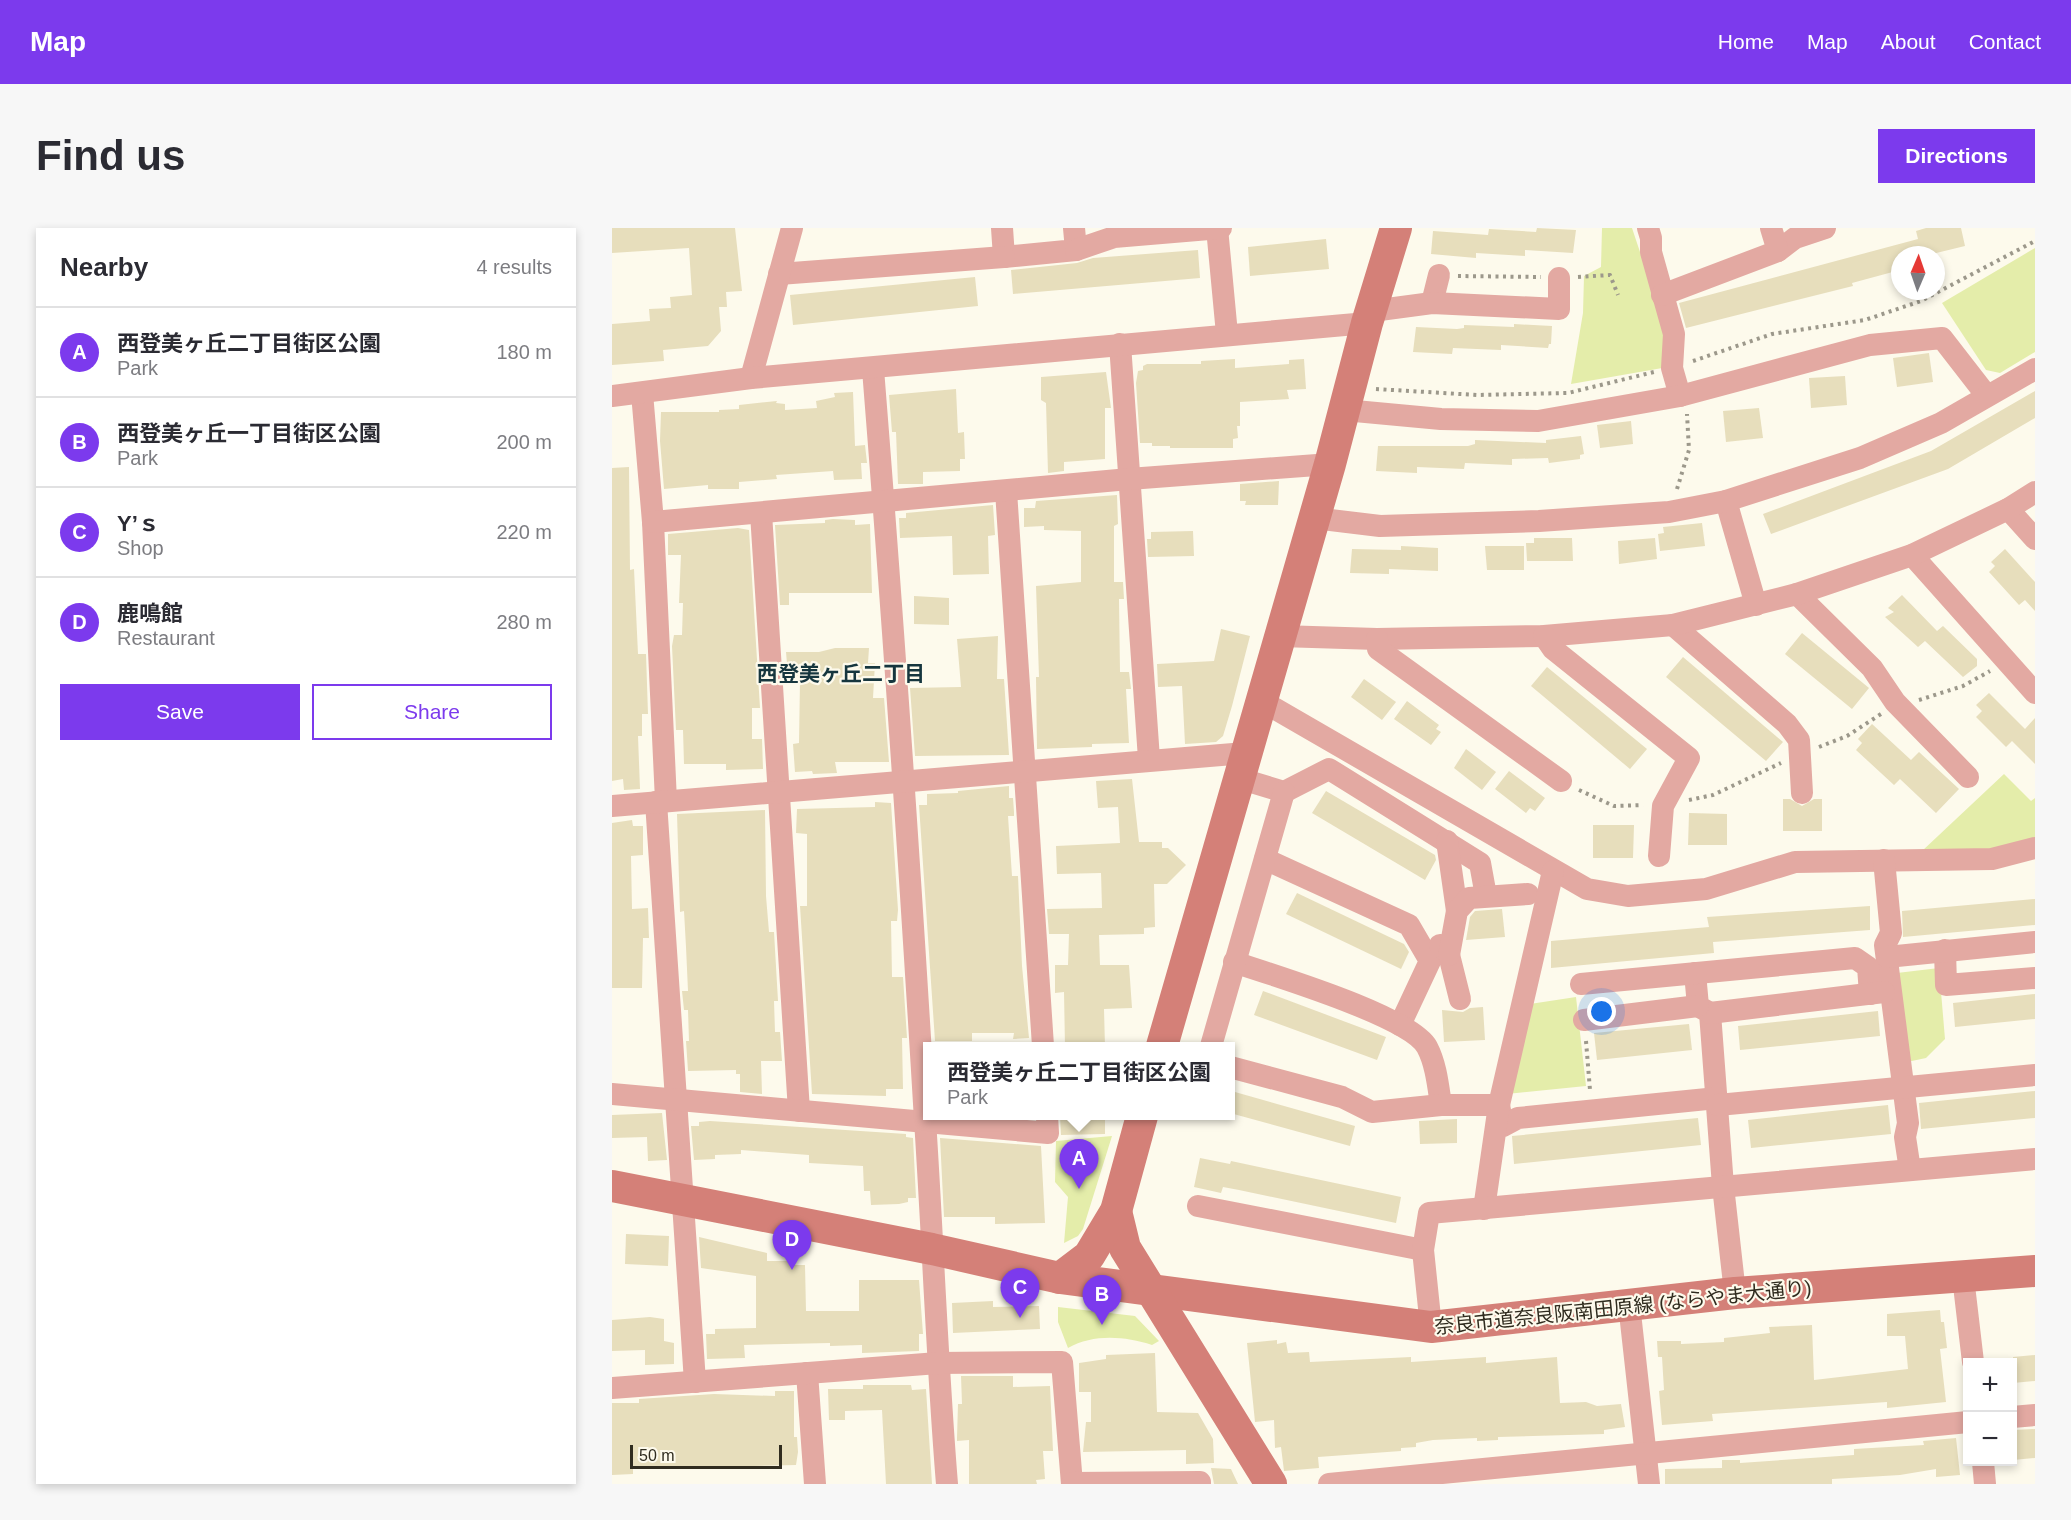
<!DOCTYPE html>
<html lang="en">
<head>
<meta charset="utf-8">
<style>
  body { margin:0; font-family:Helvetica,"Noto Sans JP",sans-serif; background:#f7f7f7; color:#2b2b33 }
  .controls { position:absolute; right:18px; bottom:18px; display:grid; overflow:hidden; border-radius:0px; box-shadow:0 3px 9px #0003 }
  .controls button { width:54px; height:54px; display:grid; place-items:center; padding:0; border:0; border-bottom:2px solid #e1e1e2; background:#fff; color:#2b2b33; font:30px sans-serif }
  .compass { position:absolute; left:1279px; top:18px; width:54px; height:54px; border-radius:50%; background:#fff; box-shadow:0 3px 9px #0003; rotate:2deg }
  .scale { position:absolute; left:18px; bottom:15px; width:152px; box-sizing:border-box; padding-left:6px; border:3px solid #302c1f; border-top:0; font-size:16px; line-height:21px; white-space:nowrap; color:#302c1f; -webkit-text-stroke:4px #fdfaec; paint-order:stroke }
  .you { position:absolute; left:990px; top:784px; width:21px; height:21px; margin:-15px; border:4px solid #fff; border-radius:50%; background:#1a73e8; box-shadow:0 0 0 9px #1a73e833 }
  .badge { display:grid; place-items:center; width:39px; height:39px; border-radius:50%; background:#7c3aed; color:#fff; font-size:20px; font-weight:700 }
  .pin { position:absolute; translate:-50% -50px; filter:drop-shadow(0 2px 3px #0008) }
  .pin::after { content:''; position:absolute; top:32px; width:21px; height:18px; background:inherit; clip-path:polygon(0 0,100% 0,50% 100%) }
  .popup { position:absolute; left:311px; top:814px; width:312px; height:78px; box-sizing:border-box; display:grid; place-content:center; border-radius:0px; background:#fff; filter:drop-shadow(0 2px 4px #0005); font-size:20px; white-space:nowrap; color:#7c7c81 }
  .popup b { font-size:22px; color:#2b2b33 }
  .popup::after { content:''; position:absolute; left:50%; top:100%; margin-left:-12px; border:12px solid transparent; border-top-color:#fff }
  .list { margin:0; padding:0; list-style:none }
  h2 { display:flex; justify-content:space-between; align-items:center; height:78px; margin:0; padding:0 24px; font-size:26px }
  h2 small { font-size:20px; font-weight:400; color:#7c7c81 }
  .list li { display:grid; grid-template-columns:39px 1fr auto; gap:18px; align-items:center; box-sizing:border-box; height:90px; padding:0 24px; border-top:2px solid #e1e1e2 }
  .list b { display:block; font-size:22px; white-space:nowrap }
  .list p { margin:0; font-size:20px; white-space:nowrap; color:#7c7c81 }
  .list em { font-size:20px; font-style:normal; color:#7c7c81 }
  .actions { display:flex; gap:12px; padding:18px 24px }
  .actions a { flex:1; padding:14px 0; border:2px solid #7c3aed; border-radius:0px; text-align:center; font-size:21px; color:#7c3aed }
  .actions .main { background:#7c3aed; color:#fff }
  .map { position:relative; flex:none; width:1423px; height:1256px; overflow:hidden; border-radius:0px }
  header { display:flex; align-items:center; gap:36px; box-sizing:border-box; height:84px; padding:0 30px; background:#7c3aed; color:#fff }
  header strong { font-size:28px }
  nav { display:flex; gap:33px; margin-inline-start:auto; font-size:21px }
  .intro { display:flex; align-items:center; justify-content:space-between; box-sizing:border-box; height:144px; padding:0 36px }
  h1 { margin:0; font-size:42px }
  .button { padding:15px 27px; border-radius:0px; background:#7c3aed; color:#fff; font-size:21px; font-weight:700 }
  main { display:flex; gap:36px; padding:0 36px }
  aside { flex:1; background:#fff; border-radius:0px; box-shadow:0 3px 9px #0003 }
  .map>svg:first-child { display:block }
  .green { fill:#e4edaa }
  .building { fill:#e7debc }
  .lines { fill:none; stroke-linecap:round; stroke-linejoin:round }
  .path { stroke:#9c988b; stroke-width:4; stroke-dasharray:3 4.5; stroke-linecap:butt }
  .street { stroke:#e3a9a2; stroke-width:22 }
  .secondary { stroke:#d48078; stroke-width:32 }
  .labels { text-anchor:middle; stroke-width:4.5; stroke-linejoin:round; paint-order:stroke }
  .street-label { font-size:20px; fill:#302c1f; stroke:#fdfaec }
  .neighbourhood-label { font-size:21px; font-weight:bold; fill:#16363e; stroke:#fdfaec }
</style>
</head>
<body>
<header>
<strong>Map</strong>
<nav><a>Home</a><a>Map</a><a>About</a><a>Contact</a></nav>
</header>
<div class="intro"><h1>Find us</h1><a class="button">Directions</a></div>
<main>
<aside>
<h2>Nearby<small>4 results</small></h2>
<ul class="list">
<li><span class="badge">A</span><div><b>西登美ヶ丘二丁目街区公園</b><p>Park</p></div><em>180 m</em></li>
<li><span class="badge">B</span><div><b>西登美ヶ丘一丁目街区公園</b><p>Park</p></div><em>200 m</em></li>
<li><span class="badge">C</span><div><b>Y’ｓ</b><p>Shop</p></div><em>220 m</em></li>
<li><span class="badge">D</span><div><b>鹿鳴館</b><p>Restaurant</p></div><em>280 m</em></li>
</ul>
<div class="actions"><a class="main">Save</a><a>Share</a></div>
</aside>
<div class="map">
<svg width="1423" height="1256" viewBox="0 0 1423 1256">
  <rect width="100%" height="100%" fill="#fdfaec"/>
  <g class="green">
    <polygon points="990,0 1020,0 1056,108 1056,139 959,156 971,85 972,48 989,39"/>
    <polygon points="1423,20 1423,124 1388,145 1374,142 1330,75"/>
    <polygon points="1392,546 1419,573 1423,570 1423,613 1380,624 1310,623"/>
    <polygon points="1327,740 1333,811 1314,830 1295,834 1285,745"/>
    <polygon points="964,769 974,858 895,866 918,776"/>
    <polygon points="500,908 471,1001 466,1008 452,1015 456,969 443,954 444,913"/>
    <path d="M 446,1079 L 523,1088 L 547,1113 L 540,1117 C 512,1108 481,1106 456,1120 L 446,1094 Z"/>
  </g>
  <g class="building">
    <polygon points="0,0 123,0 130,63 114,64 115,79 107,79 109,103 96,118 51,122 52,133 0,137 0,96 38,93 37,81 59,80 58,69 80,67 77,20 0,25"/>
    <polygon points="925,0 964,2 961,25 913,22 913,28 864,25 864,30 819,26 821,3 876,7 877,1 924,4"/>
    <polygon points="1314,0 1349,0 1353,18 1316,27 1288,27 1288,42 1240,55 1241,58 1074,100 1067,75 1306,11 1304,3"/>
    <polygon points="714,11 717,41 638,48 636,19"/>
    <polygon points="586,22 588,50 401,66 399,42 465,35 481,30"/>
    <polygon points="363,49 366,78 181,97 178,67"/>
    <polygon points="902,96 940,98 939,116 937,116 936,120 889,117 889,122 841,120 840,126 801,124 804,99 845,101 852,100 852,97 902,99"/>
    <polygon points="1317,125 1321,154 1285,159 1281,130"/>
    <polygon points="623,131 623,140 677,136 677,132 692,131 694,161 675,162 677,171 628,174 628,198 625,198 626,210 621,211 621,220 558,220 558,218 540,218 540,215 528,215 524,155 526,143 531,142 531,138 535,136 589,136 589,133"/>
    <polygon points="494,144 499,180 493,180 493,231 452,234 452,243 436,245 434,175 429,172 429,149"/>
    <polygon points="1233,148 1235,177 1199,180 1197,150"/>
    <polygon points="344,161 346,205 352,204 353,231 348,231 348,243 311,244 311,256 286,256 284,204 280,204 277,167"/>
    <polygon points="1423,163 1423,190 1336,241 1159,306 1151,286 1319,223"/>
    <polygon points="241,164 243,218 253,217 255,235 249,235 250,251 222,252 221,243 164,247 165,251 127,254 127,261 96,261 96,257 52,261 48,213 49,184 107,184 107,182 127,181 127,177 165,173 164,175 173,176 173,182 205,180 204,173 223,169 222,165"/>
    <polygon points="1147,180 1151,210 1114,214 1111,183"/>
    <polygon points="1019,193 1021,216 988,220 985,197"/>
    <polygon points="969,208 972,226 968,227 968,231 937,235 936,230 900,231 900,237 853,235 852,241 805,239 805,245 764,243 766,218 856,218 863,216 863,212 934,215 934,212"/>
    <polygon points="17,239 18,342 22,341 26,426 34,426 36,486 30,486 30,508 26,508 28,561 12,562 11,551 0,553 0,240"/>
    <polygon points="667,253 666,277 633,277 634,273 628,273 628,256"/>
    <polygon points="505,267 506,296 502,298 502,354 511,354 512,371 507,371 508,444 517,444 519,461 514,461 517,515 480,516 480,519 425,521 424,449 427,449 424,358 469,354 469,303 432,302 432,298 412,299 412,280 423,280 424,273"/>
    <polygon points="381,277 383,307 376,308 377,346 341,347 340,308 288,310 287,290 294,290 294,285"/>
    <polygon points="221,291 243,292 243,297 258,296 260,365 177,365 177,377 168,377 163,297 213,295 213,292"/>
    <polygon points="1090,295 1093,318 1048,323 1046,306 1052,305 1051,299"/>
    <polygon points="126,300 137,302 148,480 140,480 140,511 150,511 151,541 114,542 114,536 72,536 71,502 64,502 60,418 62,407 70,407 71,375 67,375 69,327 56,327 56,306"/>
    <polygon points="581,303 582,328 536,329 535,311 539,311 539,304"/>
    <polygon points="922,310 960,310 961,333 915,333 914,315 922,315"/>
    <polygon points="1043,310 1045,331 1007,336 1006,313"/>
    <polygon points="789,318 826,320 826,343 777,341 777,346 738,345 740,321 789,322"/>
    <polygon points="873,318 912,318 912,342 875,342"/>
    <polygon points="1393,321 1423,354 1423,383 1413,372 1407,377 1377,344 1383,338 1379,334"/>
    <polygon points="1290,367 1325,403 1331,398 1365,431 1365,438 1351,449 1313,413 1306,419 1273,389 1282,384 1276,380"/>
    <polygon points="302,368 337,370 337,397 302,396"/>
    <polygon points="609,401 638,408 620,478 611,508 604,514 573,516 570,458 546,459 545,436 602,433"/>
    <polygon points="1190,405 1257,460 1240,481 1173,426"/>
    <polygon points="386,408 385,451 392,451 397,527 303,528 298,460 349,459 345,411"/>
    <polygon points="223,420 257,420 256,435 263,435 261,470 272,470 277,534 223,534 225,545 201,546 200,543 183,544 181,516 187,515 188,453 187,448 176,448 174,424 207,424"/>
    <polygon points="1071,429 1171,514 1154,533 1054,449"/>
    <polygon points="935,439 1035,521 1018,541 919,458"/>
    <polygon points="752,451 784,474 770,492 739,469"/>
    <polygon points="1377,465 1413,501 1423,490 1423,536 1400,513 1394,519 1364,489 1370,483 1364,477"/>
    <polygon points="795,473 827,497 824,501 829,504 819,517 782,491"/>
    <polygon points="1260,496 1299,532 1307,524 1347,561 1324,585 1288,551 1282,557 1244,522 1250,515 1246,511"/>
    <polygon points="854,521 884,544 870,562 842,540"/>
    <polygon points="897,543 933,570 923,583 918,580 914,585 883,561"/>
    <polygon points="520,551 527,614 550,614 550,620 556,620 574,637 555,656 542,656 543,699 532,700 532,706 487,707 488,737 517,737 520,780 492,781 493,819 453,819 452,764 443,765 443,737 456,737 457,706 437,706 435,681 490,680 489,645 445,646 444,618 508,615 506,579 486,580 484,553"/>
    <polygon points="397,558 397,570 401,570 402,584 402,588 396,588 400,648 406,648 410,738 417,810 401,811 402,805 360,805 360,813 323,813 307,577 315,577 315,566 346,565 346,563"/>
    <polygon points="714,563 823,627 824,632 813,652 700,585"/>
    <polygon points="1171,571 1178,571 1190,578 1202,571 1210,571 1210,603 1171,603"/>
    <polygon points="263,574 279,575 286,682 285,693 279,693 280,749 291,749 295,810 290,810 291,861 274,861 274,868 200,866 188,678 195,678 195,606 184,605 185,581 263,579"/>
    <polygon points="153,582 154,668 157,704 162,704 166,773 162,773 163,804 168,804 170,833 149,833 150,866 128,864 128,846 124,846 124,842 76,843 74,813 77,813 76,782 72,782 70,763 76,763 74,719 72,683 68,684 65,586"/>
    <polygon points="1077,585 1115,586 1115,617 1076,617"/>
    <polygon points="20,592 21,598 31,598 31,627 19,628 20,681 36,680 37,710 31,710 30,760 0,760 0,595"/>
    <polygon points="981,597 1022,597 1021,630 981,630"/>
    <polygon points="685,665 792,716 797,724 789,741 674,686"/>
    <polygon points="1423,671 1423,697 1291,709 1290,683"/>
    <polygon points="1258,678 1258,702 1101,714 1102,725 939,740 939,713 1097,699 1095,689"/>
    <polygon points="890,681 893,709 854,712 858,689 863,683"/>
    <polygon points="651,763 774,809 765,832 642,787"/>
    <polygon points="1423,766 1423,791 1343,799 1341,775"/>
    <polygon points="871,779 873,812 832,814 830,782 851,784 858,780"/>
    <polygon points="1266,783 1268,808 1128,822 1126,798"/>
    <polygon points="1077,796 1080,822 985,832 982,805"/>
    <polygon points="1423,863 1423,890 1309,901 1307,875"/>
    <polygon points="623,864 743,898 738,918 618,885"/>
    <polygon points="1276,877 1279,906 1139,920 1136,892"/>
    <polygon points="50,885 55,932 36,933 35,909 0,910 0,887"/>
    <polygon points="448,888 493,888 493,906 449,907"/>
    <polygon points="1086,890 1089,917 902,936 900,908"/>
    <polygon points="845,891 845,915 808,916 807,893"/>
    <polygon points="98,893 294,906 294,909 301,910 304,970 296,970 296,974 287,976 259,977 258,963 252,963 251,938 197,935 197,927 129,922 129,926 103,927 103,931 82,932 79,898 87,898 87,894"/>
    <polygon points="328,910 429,918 433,995 383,996 383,989 332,989"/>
    <polygon points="588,930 618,936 619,933 789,969 784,995 627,962 611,959 609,965 582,959"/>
    <polygon points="14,1006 57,1008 56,1038 13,1036"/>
    <polygon points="87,1009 155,1025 155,1033 179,1033 179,1037 193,1037 194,1083 247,1083 247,1052 307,1052 311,1106 307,1106 307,1123 250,1125 250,1117 218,1118 218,1115 132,1117 133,1130 95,1131 94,1106 103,1106 103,1101 144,1100 144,1048 89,1040"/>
    <polygon points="381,1073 381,1079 427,1078 428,1101 341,1105 340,1075"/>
    <polygon points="1328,1082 1329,1094 1332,1094 1335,1120 1328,1121 1334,1174 1275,1180 1275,1174 1100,1186 1101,1193 1050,1197 1047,1163 1052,1162 1050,1129 1046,1129 1045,1113 1069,1113 1069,1116 1112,1114 1112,1110 1158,1105 1157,1099 1200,1097 1202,1152 1296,1141 1293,1108 1275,1108 1275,1086"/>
    <polygon points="38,1089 52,1091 52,1113 62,1115 62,1136 33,1137 33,1122 0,1123 0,1092"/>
    <polygon points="665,1112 665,1116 674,1114 676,1125 697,1124 698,1134 799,1129 799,1134 874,1129 874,1135 945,1129 948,1175 974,1174 985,1178 1009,1176 1013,1199 992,1202 992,1206 886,1209 886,1212 865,1213 865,1210 821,1212 804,1215 804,1219 789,1220 789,1223 706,1229 707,1240 672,1243 669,1219 663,1220 662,1192 643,1194 635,1115"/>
    <polygon points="543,1125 545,1184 586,1185 601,1211 602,1235 574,1236 574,1222 471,1224 474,1194 479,1194 479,1164 467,1164 467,1135 494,1131 494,1127"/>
    <polygon points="1423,1127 1423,1153 1401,1155 1401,1129"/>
    <polygon points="349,1148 401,1148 401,1159 438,1158 441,1223 431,1223 433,1251 424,1252 425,1256 357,1256 357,1212 345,1213 345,1210 346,1176 350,1176"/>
    <polygon points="251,1157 299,1157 300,1162 314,1161 320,1256 274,1256 270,1182 233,1183 233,1192 217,1192 216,1161 251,1161"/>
    <polygon points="163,1163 182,1163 182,1209 185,1209 186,1224 184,1237 21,1241 21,1246 0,1247 0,1175 27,1175 27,1171 102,1166 163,1168"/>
    <polygon points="1423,1201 1423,1230 1401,1232 1401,1202"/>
    <polygon points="1344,1210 1348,1247 1324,1249 1324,1241 1288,1247 1220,1251 1220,1256 1053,1256 1053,1241 1110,1240 1110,1232 1128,1232 1128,1235 1242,1227 1242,1221 1312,1217 1311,1213"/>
    <polygon points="599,1240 619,1241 626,1256 602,1256"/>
  </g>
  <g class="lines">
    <g class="path">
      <polyline points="846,48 929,49"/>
      <polyline points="966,49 998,47 1006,67"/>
      <polyline points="1081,133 1160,106 1253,92 1309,73 1423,13"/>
      <polyline points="764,161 865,167 956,165 1042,144"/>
      <polyline points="1065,261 1077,222 1075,186"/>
      <polyline points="1307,472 1351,458 1378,443"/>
      <polyline points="1207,519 1235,508 1269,486"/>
      <polyline points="967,562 1002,578 1031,577"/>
      <polyline points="1077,572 1101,567 1169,535"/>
      <polyline points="974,813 978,862"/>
    </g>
    <g class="street">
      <polyline points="390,0 392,29 464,22 462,0"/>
      <polyline points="605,0 615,106"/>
      <polyline points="1036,0 1039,10 1039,24 1062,106 1060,140 1068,168"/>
      <polyline points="464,22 502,9 609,0"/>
      <polyline points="1166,23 1183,10 1213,0"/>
      <polyline points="167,46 392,29"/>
      <polyline points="1050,67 1166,23 1159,0"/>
      <polyline points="820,75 827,47"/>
      <polyline points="760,83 820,75 947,81 947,50"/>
      <polyline points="508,116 537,531"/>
      <path d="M 261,141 C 281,391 298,641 313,892 C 321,1013 325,1135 335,1256"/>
      <polyline points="139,150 180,0"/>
      <polyline points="30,165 41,294 54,573"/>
      <polyline points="0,168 139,150 755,95"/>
      <polyline points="732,182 829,191 926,193 1068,168 1258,117 1330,110 1375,168"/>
      <polyline points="394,263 431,818"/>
      <polyline points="1114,273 1144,377"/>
      <polyline points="1396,281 1423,311"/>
      <polyline points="149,285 187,883"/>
      <polyline points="702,290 768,298 927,293 1057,284 1114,273 1248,230 1329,195 1423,141"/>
      <polyline points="41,294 517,251 718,236"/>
      <polyline points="1300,327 1423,465"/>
      <polyline points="1185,366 1260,440 1283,474 1356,549"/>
      <polyline points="1061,397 1175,496 1187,512 1190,565"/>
      <polyline points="668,408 765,411 932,408 1061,397 1185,366 1300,327 1396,281 1423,264"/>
      <polyline points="932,408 941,421 1077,530 1051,578 1047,628"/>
      <polyline points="765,411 766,421 949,553"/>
      <polyline points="648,472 975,661 1016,668 1094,661 1183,634 1380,631 1423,620"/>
      <polyline points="626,550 672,564 717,541 868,635 874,668"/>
      <polyline points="44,574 83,1154"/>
      <polyline points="0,578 633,525"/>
      <polyline points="835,613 845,683"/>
      <polyline points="653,631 797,697 818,733 788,797"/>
      <polyline points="1272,632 1279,705 1273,717 1296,895 1293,909 1298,942"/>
      <polyline points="828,717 837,727 848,771"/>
      <polyline points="1333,722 1334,757 1423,750"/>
      <polyline points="837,727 845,683 857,670 916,666"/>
      <polyline points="1275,729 1423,714"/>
      <path d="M 622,734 C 660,747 798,788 815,819 C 824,836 826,857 829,877"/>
      <polyline points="1083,745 1086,778 1098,785 1111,958 1123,1065"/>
      <polyline points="969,756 1243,730 1256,739 1258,766"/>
      <polyline points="1098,785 1272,764"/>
      <polyline points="972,792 1086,778"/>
      <polyline points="599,818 672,564"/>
      <polyline points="618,839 730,869 760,884 829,877 887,877 891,898 906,890 1105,870"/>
      <polyline points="0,866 436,905 435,888"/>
      <polyline points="1106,877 1423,847"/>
      <polyline points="586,978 811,1022"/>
      <polyline points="872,981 887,877 941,643"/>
      <polyline points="1351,1049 1361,1134"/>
      <polyline points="1017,1076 1037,1256"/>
      <polyline points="819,1099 811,1022 817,985 1423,931"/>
      <polyline points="195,1145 203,1256"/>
      <polyline points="0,1160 326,1135 450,1134 460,1256"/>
      <polyline points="1400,1189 1423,1187"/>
      <polyline points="1371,1234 1373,1256"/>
      <polyline points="460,1255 588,1254 588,1256"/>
      <polyline points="717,1256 1356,1194"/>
    </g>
    <g class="secondary">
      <polyline points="550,818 718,236 755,95 784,0"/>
      <polyline points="0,958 320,1021 448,1050 819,1099 1123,1065 1423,1043"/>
      <polyline points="504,983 513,1020 659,1256"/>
      <polyline points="448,1050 477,1028 504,983 530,888"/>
    </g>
  </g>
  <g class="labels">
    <g class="street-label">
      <text transform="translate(1011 1079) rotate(-6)" y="7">奈良市道奈良阪南田原線 (ならやま大通り)</text>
    </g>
    <g class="neighbourhood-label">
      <text x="229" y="453">西登美ヶ丘二丁目</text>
    </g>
  </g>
</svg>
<div class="controls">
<button>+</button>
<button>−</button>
</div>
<svg class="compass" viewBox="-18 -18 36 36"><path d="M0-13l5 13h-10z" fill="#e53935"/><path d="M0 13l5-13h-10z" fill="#7c7c81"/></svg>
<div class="scale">50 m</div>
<div class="you"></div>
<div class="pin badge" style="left:467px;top:961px">A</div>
<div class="popup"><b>西登美ヶ丘二丁目街区公園</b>Park</div>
<div class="pin badge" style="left:490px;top:1097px">B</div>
<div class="pin badge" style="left:408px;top:1090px">C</div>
<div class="pin badge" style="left:180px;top:1042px">D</div>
</div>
</main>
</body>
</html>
